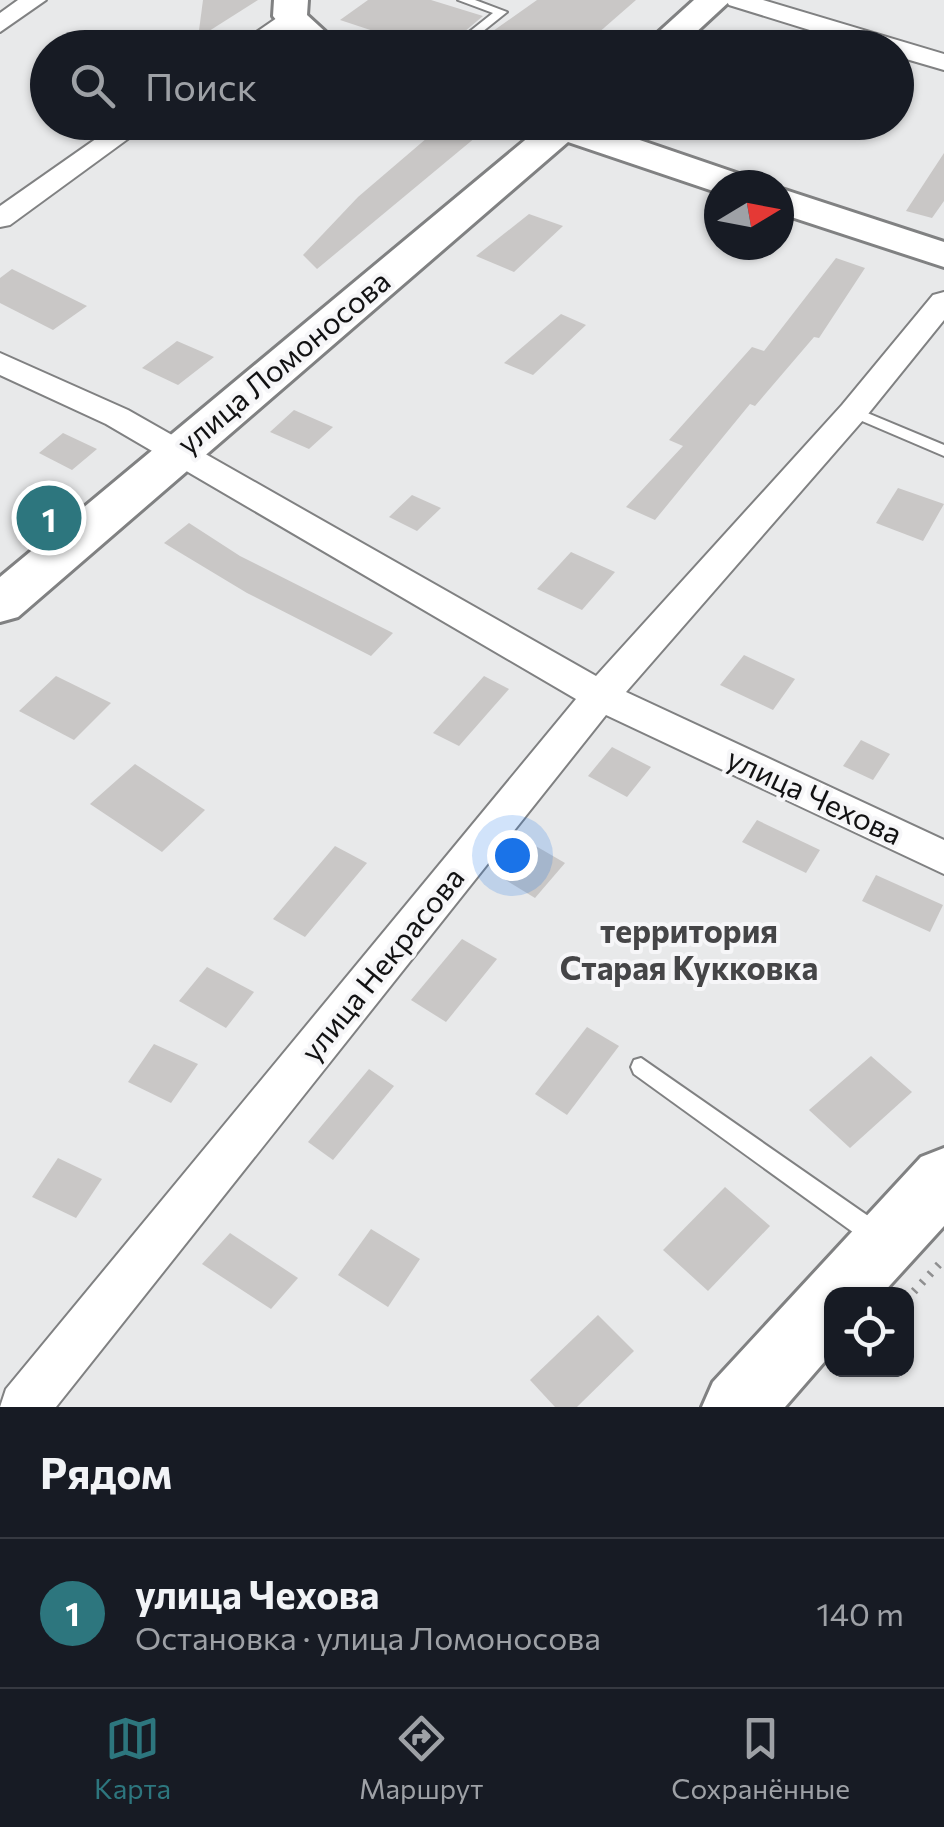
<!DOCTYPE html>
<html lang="ru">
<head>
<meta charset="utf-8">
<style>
  body { margin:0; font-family:Commissioner,sans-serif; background:#20242c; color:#f1f3f6 }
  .controls { position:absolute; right:30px; bottom:30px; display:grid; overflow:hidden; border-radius:20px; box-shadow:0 2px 8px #0004 }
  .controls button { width:90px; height:90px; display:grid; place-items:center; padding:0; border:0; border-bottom:2px solid #363941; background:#171b24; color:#f1f3f6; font:50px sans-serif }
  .compass { position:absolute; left:704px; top:170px; width:90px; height:90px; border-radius:50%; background:#171b24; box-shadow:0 2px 8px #0004; rotate:80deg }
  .you { position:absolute; left:512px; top:855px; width:35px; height:35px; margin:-25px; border:8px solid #fff; border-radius:50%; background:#1a73e8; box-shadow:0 0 0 15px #1a73e833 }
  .badge { display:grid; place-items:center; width:65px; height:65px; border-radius:50%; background:#2d767e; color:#fff; font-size:32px; font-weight:700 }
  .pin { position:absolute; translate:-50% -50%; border:5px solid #fff; box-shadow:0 2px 10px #0006 }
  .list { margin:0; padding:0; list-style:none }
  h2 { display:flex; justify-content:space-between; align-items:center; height:130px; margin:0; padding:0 40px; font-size:42px }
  h2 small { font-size:32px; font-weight:400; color:#9ea1a6 }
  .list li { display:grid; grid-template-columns:65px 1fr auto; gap:30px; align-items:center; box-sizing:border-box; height:150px; padding:0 40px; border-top:2px solid #363941 }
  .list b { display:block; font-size:38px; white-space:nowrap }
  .list p { margin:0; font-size:32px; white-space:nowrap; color:#9ea1a6 }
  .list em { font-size:32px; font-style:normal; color:#9ea1a6 }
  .icon { flex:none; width:55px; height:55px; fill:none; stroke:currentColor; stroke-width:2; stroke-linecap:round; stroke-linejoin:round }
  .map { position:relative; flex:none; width:944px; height:1407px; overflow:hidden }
  .search { position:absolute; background:#171b24; box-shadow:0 2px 8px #0004; left:30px; right:30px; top:30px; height:110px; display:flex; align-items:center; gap:25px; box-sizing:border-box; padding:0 35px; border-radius:55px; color:#9ea1a6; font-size:38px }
  .sheet { height:280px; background:#171b24 }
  nav { display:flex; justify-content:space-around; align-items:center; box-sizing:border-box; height:140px; border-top:2px solid #363941; background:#171b24; font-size:28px; color:#9ea1a6 }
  nav a { display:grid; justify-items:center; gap:5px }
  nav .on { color:#2d767e }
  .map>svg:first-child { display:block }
  .building { fill:#c9c7c6 }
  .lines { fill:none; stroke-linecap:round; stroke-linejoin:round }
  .lane-casing { stroke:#808182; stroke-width:4 }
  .street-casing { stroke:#808182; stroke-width:4 }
  .secondary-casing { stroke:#808182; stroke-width:6 }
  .path { stroke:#8f8f90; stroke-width:8; stroke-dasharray:2.5 9; stroke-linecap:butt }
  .lane { fill:#fff; fill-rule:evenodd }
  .street { fill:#fff; fill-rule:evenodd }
  .secondary { fill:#fff; fill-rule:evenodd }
  .labels { text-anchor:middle; stroke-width:8; stroke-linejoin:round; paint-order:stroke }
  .street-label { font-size:30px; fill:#121213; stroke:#f6f6f8 }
  .neighbourhood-label { font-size:32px; font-weight:bold; fill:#454547; stroke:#f6f6f8 }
</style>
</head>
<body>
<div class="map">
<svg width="944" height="1407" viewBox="0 0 944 1407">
  <rect width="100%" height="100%" fill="#e8e9ea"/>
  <g class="building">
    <polygon points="203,0 258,0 198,38"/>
    <polygon points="368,0 431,0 483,16 445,48 425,48 340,20"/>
    <polygon points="537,0 636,0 581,48 469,48"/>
    <polygon points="441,126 476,137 317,269 303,255 358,197"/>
    <polygon points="944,153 944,201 932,218 906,211"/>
    <polygon points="529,214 563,226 514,272 476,256"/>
    <polygon points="836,258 865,268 819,338 814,337 755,406 750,404 655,520 626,507 683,446 669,440 752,347 764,351"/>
    <polygon points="12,269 87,306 53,330 0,303 0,278"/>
    <polygon points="561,314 586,325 533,375 504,363"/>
    <polygon points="177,341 214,357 178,385 142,368"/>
    <polygon points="294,410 333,427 309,449 270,432"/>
    <polygon points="63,433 97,449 72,470 39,453"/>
    <polygon points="898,488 944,504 923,541 876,523"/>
    <polygon points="412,495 441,508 417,531 389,517"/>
    <polygon points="189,523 240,556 393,633 371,656 247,593 164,543"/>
    <polygon points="571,552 615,572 582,610 537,589"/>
    <polygon points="744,655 795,679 773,710 720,685"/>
    <polygon points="56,676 111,703 74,740 19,711"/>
    <polygon points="484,676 509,689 459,746 433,733"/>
    <polygon points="861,740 890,754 873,780 843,766"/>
    <polygon points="612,747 651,767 627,797 588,776"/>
    <polygon points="135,764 205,810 162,852 90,804"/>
    <polygon points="757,820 820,850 806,873 742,842"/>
    <polygon points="534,845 565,863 535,898 504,879"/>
    <polygon points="335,846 367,863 305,937 273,919"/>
    <polygon points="876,875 943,905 930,932 862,901"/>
    <polygon points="462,939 497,959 446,1022 411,1000"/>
    <polygon points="207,967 254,992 226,1028 179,1001"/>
    <polygon points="587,1027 619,1046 567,1115 535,1094"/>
    <polygon points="154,1044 198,1064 171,1103 128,1082"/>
    <polygon points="871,1056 912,1092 850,1148 809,1110"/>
    <polygon points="369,1069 394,1086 333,1160 308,1142"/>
    <polygon points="58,1158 102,1179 76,1218 32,1197"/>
    <polygon points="725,1187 770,1226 708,1291 663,1250"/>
    <polygon points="371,1229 420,1259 388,1307 338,1275"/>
    <polygon points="230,1233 298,1278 271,1309 202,1264"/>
    <polygon points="598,1315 634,1351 577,1407 555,1407 530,1380"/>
  </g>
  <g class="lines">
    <g class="lane-casing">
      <g id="lane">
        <polygon points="458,0 475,0 507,12 462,48 449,48 493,13"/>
        <polygon points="853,407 944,445 944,456 848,415 846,412"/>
        <polygon points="641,1058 884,1227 887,1235 884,1243 876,1246 868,1243 634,1074 631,1067 634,1060"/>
      </g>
    </g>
    <g class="street-casing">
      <g id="street">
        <polygon points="18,0 46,0 0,32 0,13"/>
        <polygon points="726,0 763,0 944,54 944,70 896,56 896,48 868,48 729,5"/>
        <polygon points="290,9 299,11 302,16 299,21 262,48 233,48"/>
        <polygon points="120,122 151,122 10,225 0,227 0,206"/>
        <polygon points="944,292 944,320 864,419 626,692 944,840 944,874 606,715 56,1407 0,1407 6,1389 576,699 106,424 0,375 0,353 128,410 596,676 842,405 933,295"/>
      </g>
    </g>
    <g class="secondary-casing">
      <g id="secondary">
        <polygon points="274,0 308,0 307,15 343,48 297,45 273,16"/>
        <polygon points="694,0 731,0 679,48 641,48"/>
        <polygon points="529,122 587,122 748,177 753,185 719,185 719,193 568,142 18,617 0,622 0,577 536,131"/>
        <polygon points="779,188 944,242 944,267 779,213"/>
        <polygon points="944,1148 944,1226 882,1294 832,1294 832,1353 785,1407 702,1407 713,1382 921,1157"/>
      </g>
    </g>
    <polyline class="path" points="906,1300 944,1259"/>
    <use href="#lane" class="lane"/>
    <use href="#street" class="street"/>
    <use href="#secondary" class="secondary"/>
  </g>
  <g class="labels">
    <g class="street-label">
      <text transform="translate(284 363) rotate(-40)" y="10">улица Ломоносова</text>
      <text transform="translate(814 797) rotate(25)" y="10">улица Чехова</text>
      <text transform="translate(383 965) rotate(-51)" y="10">улица Некрасова</text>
    </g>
    <g class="neighbourhood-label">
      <text x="689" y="943">территория<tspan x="689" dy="37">Старая Кукковка</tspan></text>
    </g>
  </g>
</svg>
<div class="controls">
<button><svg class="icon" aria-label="locate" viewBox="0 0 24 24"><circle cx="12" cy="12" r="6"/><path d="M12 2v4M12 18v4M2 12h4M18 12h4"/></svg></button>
</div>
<svg class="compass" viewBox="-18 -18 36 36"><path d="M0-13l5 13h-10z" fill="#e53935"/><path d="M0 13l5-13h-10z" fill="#9ea1a6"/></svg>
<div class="you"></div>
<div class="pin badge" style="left:49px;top:518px">1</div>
<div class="search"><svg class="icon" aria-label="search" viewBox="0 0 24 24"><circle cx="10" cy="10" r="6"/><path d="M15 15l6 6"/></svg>Поиск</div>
</div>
<section class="sheet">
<h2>Рядом<small></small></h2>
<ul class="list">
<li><span class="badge">1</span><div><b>улица Чехова</b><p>Остановка · улица Ломоносова</p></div><em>140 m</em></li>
</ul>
</section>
<nav>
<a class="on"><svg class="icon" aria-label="map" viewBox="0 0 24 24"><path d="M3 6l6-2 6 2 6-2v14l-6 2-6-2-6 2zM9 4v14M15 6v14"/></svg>Карта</a>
<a><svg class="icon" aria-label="directions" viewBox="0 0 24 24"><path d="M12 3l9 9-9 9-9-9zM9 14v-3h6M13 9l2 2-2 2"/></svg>Маршрут</a>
<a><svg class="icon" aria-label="saved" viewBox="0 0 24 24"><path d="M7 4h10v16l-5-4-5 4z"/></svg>Сохранённые</a>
</nav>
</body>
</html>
